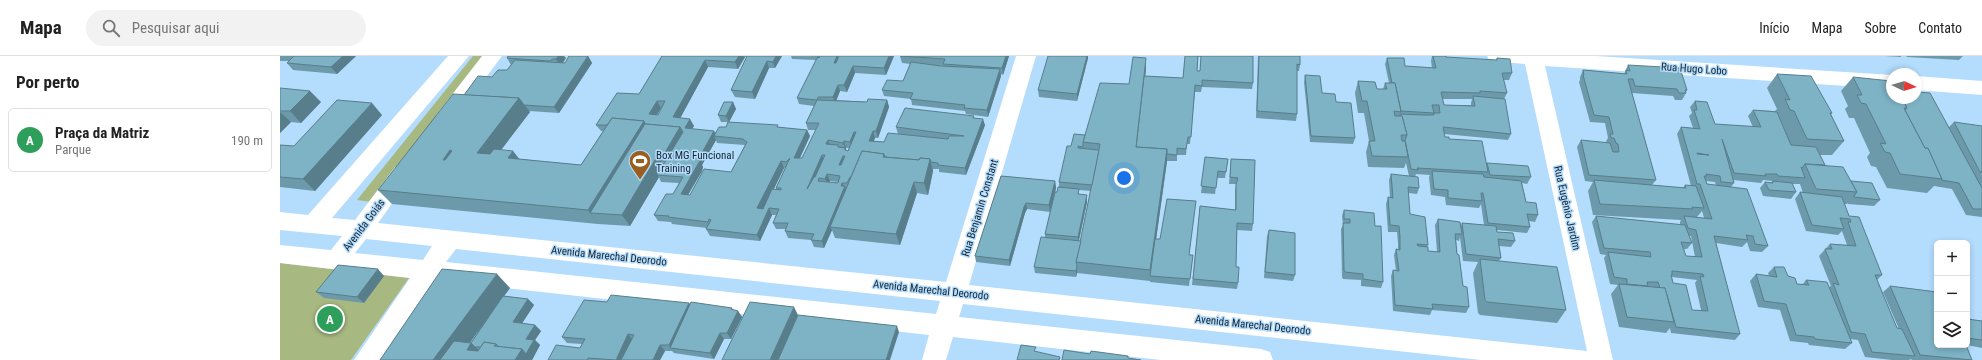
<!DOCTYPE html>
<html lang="pt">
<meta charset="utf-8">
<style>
body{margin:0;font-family:"Roboto Condensed",sans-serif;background:#f2f2f2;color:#222}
.controls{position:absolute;right:12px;bottom:12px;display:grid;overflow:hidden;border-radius:6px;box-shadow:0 2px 6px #0003}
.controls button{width:36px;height:36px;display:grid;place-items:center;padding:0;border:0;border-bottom:1px solid #e0e0e0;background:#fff;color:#222;font:20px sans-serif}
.compass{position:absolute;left:1606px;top:12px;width:36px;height:36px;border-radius:50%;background:#fff;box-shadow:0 2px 6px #0003;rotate:94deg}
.you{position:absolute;left:844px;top:122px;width:14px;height:14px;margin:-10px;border:3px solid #fff;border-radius:50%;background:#1a73e8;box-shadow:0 0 0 6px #1a73e833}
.badge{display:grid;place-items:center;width:26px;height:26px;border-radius:50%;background:#9a5e1f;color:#fff;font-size:13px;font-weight:700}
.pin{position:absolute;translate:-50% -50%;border:2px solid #fff;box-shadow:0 1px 4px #0006}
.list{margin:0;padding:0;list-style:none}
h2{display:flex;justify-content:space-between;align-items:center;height:52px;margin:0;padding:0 16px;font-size:17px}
h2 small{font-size:13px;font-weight:400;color:#767676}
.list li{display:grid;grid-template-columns:26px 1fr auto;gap:12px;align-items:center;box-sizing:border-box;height:64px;margin:0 8px 8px;padding:0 8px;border:1px solid #e0e0e0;border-radius:6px}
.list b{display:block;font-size:15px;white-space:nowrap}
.list p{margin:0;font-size:13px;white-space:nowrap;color:#767676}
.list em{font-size:13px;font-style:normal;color:#767676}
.icon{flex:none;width:22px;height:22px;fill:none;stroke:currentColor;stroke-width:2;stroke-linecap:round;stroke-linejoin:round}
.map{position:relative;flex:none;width:1702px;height:304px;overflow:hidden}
header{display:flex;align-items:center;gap:24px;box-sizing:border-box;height:56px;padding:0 20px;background:#fff;border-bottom:1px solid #e0e0e0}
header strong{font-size:19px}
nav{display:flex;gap:22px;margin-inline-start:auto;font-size:14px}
.search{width:280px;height:36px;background:#f2f2f2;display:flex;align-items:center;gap:10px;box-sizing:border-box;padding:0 14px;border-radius:22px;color:#767676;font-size:15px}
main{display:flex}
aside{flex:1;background:#fff}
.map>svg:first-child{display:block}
</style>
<header>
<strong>Mapa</strong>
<div class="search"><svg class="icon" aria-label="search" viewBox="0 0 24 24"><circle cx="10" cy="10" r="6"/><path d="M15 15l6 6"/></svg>Pesquisar aqui</div>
<nav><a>Início</a><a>Mapa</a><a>Sobre</a><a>Contato</a></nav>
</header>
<main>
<aside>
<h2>Por perto<small></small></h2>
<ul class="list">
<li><span class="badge" style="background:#2e9e5b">A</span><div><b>Praça da Matriz</b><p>Parque</p></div><em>190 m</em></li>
</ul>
</aside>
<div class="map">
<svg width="1702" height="304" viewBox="0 0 1702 304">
<rect width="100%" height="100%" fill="#b4dcfd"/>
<g fill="#a7b981">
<path d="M193,0h12l-114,146 -14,-2z"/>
<path d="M0,207l129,15 -58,82h-71z"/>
</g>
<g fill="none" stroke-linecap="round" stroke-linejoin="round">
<g fill="#fff" fill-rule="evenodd">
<path d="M168,0h21l-137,162 23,2 40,-53 8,-2 8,2 3,6 -36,50 568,59 70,-226h20l-67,229 618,66 -62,-287 -35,-3 -3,-5h109l296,19v14l-347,-23 68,294h-132l-518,-56 -4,13 302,32 9,3 3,8h-112l-208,-23 -7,23h-24l7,-25 -495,-55 -54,80h-26l56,-82 -130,-15v-18l51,5 11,-14 -62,-6v-18l28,3zM86,183l66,7 -9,14 -68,-7zM176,193l484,52 -4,13 -490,-52z"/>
<path d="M202,0h20l-51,68 -7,2 -7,-2 -3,-5 3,-5z"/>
<path d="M1636,20l66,5v14l-66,-5z"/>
</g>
</g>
<g fill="#6c9aaa" fill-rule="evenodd">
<path d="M0,0h76l-19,18 -44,-4 -6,-7 2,-2h-9z"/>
<path d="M308,0l4,7 -33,50 -30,-2 1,1 -29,38 19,9 61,6 22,-34h-2l-5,-6 43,-31 23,-38h120l-7,12h-6l-14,31 -20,-2 -4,-7 16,-33h-2l-7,12 -30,-2 -28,51 14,8 -2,3 22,2 2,2 10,-6 2,-5h-7l-3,-7 15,-13 3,7 -7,13 78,8 3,6 -10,22h2l14,-28h-8l-2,-7 8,-17 -15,-2 -2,-6 19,-38 -24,-1 -1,-3h47v2l1,-2h55l-8,19 -31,-2 -8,19 -7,-1 -4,9 31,2 20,-2 2,7 -11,31h-3l-1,3 10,1 29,-6 -15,-2 -2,-7 79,-9 10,7 -19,50 -27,-3v-3h-6v2l-5,24 -11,-2 -17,52 -65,-7 -3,-8 -8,18 -10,-1 -3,-7 -23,-2 -3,-7 1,-2h-10l-3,-6 3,-8h-4l-12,26 -50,-5 -4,-7 1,-1 -35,-4 -1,-2 -13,-1 -4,-6 19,-21 6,-11 -18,-1 -2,-5 -29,49 -32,-2 -206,-20 -14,-14 86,-95 28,-18 15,-7 4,-5 -4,-7h59l-3,5h2zM381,52h1l-4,7h-1zM436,84l1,3 28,2 -14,27 -41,23h-2l14,-24 1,-4 -1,-2zM566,92h3l-1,3 -2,-1zM504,112h1l-9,20v1h-2zM550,125l8,1v1l-9,-1z"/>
<path d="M620,0h109l-6,19 -2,-1v2l-13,41 -22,-3 -1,-3 -53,-6 -1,-6 -27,-3 -2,-6 21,-9 8,-17 -9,-1zM649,9l15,1v1z"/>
<path d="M905,0h68v27l-1,6 -50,-2 -1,5h-6l-5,52h-3l-1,11h-9v6h-10l-11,78 33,16 3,7 -3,24 -39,-4v-1l-73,-8 -1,4 -41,-4 -1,-6 11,-29v-4l5,-22 -23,-3 -2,4 -15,53 -34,-4 -1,-6 26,-80 54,5 1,7 -1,4h2l2,-5v-5l12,-36 14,-11 44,-51 17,-15 -1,7 38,2zM918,1h3l-1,14h-3zM799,134l12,1 -10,50h-2l8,-39 -8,-7z"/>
<path d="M978,0h42v9l-1,6h-2v43l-1,7 -40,-3z"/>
<path d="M1152,0h14v1l50,3 1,-2 15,15 -3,7h-6l4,13 -3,6 7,35 -3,6 -64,-6 1,3 42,27v-1l44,14 -4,7 -5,-1 4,19 12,13 -3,7 -6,-1 1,6 -3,6 -30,-3v2l18,9 -4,6 -12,-1 2,12 -2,3 67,49 -9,13 -77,-8 -2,-2 -5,-40 5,-11 -15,-1 -3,-24 -1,4 -3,-1 1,14 6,32 6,21 -3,6 -34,-3 -2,5 -37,-4 -2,-35 2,-6 3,1 -2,-16 2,-6h2v-6l-1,-11h-9l-2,-28 2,-7 2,1 -1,-18 2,-6 28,14 -2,6 -9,-1 2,21 18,31 -1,2 1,4 9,1 -2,-27 3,-6 23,7 1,-3 22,2 -3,-21 -2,4 -33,-3 -1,-8 -14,-2 -2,-18 1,-2 -14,-1 -1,3 -6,-1 -3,-13 -2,5 -36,-1 -2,-15 3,-11 -5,-28h-6l-3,-20 3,-12 19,8h6l2,-6h4l-4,-19 2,-6 18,8 27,2 -1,-7zM1162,43h30l-1,4v2h-27z"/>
<path d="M1605,0h16v1z"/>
<path d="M1626,0h57l-4,4 -52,-3z"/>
<path d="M808,2l-11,43 -38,-4 -1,-7z"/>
<path d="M1348,9l59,25 -1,2v1l-4,7h-7l-2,-4 -41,-3 24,87 -4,5 31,3 2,-3 6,1 -14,-52 4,-7 12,1 -4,-12 3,-3 -2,-6 5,-6 20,23 38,3 -5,-11 5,-6 22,1 2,-2 -10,-21 10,-14 55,39 -1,2 13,26 -12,14h-13l6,10 26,16 29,19 -6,6 -26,-2 -1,-1v1h-3l5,12 33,59 -5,5 20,48 2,1 -16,-37 7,-6 82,74h-60l-1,-1 -2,1h-17l-27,-3 -7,-17 -8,-1 2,4 -7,6 -36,-4 -1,-2 -18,-2 -10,-31 -22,-3 -8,-26 6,-7 13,2 -1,-3 6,-6 14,9 9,8 5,1 4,-5 23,7 2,-1 -12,-30 11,-12 17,1 -5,-14 -4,4 -32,-4 -11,-32 5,-7 3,1 -3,-9h-8l4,8 -5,7 -28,-3 -3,-8 5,-6h7v-1l-9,-1 -2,3 -28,-3 1,3 -3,4 37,59 -6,6 -12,-1 -3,-9 -5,5 -26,-4 24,91 -5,6 -64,-7 -1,-5 -4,5 -47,-6 -8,-33 7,-9 -8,-1 -6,-26 2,-3 -6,-1 -8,-32 4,-6 84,9v-3l1,-2 -88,-5 -5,-24 5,-9 -8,-1 -8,-34 4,-7 26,3 -1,-2 2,-3 -3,-15 -15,-1 -11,-40 1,-2v-3l3,-7 41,4 1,-2v-1zM1426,125l9,1 1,4 -9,-2zM1422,155l2,7 -7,-1zM1409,180h2l4,21 -9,-1 -2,-7h3l5,-6zM1392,221l25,3 -2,3 6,27h-9l-19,-27z"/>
<path d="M1025,19l17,18 14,9 19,36 -2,6 -43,-2 -6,-60z"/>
<path d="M1573,21l39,21 57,29 5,-5 28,10v85l-16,-2 -14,-26 -18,-3 -7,7 -40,-5 -11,-21 -5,-1 -4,-9 3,-4 -16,-35h-5l-4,-9 3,-3 -7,-15z"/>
<path d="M0,32l41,14 -20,21 -10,-1 -11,11z"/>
<path d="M102,59l-67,76 -35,-4v-42l14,1z"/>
<path d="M925,101l23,2 -3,19h-8l-2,16 -14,-1z"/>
<path d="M951,103l24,1 -2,64 -1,7 -15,-1 -1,37 2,16 -1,6 -45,-4 8,-79 35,4v-19l1,-7h-7z"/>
<path d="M1064,154l31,16 8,56 -2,6 -20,-2v-6l-18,-1 -1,-2 -1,-48 2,-4 -1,-9z"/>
<path d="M989,174l26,45 -2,6 -29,-3 3,-42z"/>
<path d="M104,220l-20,27 -40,-5 -8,-6z"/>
<path d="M230,232l-6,8 24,3 6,6 -12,18 13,2 6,6 -6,9 5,5 -8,15h-152zM202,269l-11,18h-1z"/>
<path d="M327,246l82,1 1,1 42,4 1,2 5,1 4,6 -11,22h-7l-10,20 -40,-6 -2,-2h-7l-5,9h-112l32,-12 2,-4 -15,-1 -5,-6z"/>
<path d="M1687,263l15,2v27l-15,-3z"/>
</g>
<g fill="#587d8b">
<path d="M63,0h13l-19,18 -6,-7z"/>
<path d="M278,0h6l2,2 -6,8 -4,-7z"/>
<path d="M308,0l4,7 -33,50 -5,-6z"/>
<path d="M459,0h5l1,1 -7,12 -3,-7z"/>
<path d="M496,0h6l-7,12 -2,-6z"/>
<path d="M557,0h1l1,6 -3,8 -2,-7z"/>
<path d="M609,0h5l-8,19 -2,-7z"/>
<path d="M726,0h3l-6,19 -1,-7z"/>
<path d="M807,0h1v2l-11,43v-7z"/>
<path d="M866,2v11l-9,83z"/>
<path d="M425,4l3,7 -31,57 -4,-7z"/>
<path d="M487,5l2,7 -14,31 -3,-7z"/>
<path d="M573,10l2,7 -8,19 -3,-7z"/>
<path d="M720,13l1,7 -13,41 -1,-7z"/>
<path d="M558,29l2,6 -5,13 -2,-7z"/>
<path d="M30,35l11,11 -20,21 -11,-12z"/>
<path d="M239,42l11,14 -42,55 -11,-14z"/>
<path d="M607,44l2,7 -11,31 -2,-7z"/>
<path d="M377,45l4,7 -8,13 -4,-7z"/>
<path d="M453,46l3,7 -7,13 -3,-6z"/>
<path d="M92,47l10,12 -67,76 -12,-12z"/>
<path d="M0,56l11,10 -11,11z"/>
<path d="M410,63l4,7 -6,9 -3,-7z"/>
<path d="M703,63l2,6 -19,50 -1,-7z"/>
<path d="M364,65l8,15 -62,77 8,11 -10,-14z"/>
<path d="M400,71l6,12 -16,28 -7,-11z"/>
<path d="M527,74l3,6 -13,28 -3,-6z"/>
<path d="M434,75l3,6 -3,-1 2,4 -14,25 1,2 -1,4 -17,29 -4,-6 17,-34z"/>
<path d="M593,75l2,7 -4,10 -2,-7z"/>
<path d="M574,76l2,7 -4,9 -2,-6z"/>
<path d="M548,84l2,6 -4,-2z"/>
<path d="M564,85l2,7v1l2,5 -3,-4v-2l-2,-5z"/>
<path d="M887,93v12l-16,115h-1v-6z"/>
<path d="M170,94l12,15 -19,-5z"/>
<path d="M233,95l11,14 -16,-7z"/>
<path d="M378,99l6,12 -7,8 2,2 -29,49 -8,-11z"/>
<path d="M542,99l2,6 -14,35 -3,-7z"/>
<path d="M563,100l2,7 -4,9 -2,-7z"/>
<path d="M650,103l3,12 -5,24 -4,-12z"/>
<path d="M501,105l3,7 -23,47 -4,-7z"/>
<path d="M547,118l3,7 -2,4 -3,-6z"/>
<path d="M775,125l1,7 -6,24 -1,-7z"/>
<path d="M634,126l3,11 -17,52 -4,-11z"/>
<path d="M562,127l2,4 1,-1 2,7 -17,34 2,3 -8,18 -2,-7z"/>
<path d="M807,139v7l-9,42v-7z"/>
<path d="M746,147l1,6 -2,4 -15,53 -1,-6 15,-53z"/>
<path d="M489,152l3,7 -12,26 -3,-6z"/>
<path d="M797,210v7l-1,4v-6z"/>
<path d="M98,213l6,7 -20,27 -7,-6z"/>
<path d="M217,218l13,14 -53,72h-24z"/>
<path d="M248,243l6,6 -15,23 -6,-6z"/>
<path d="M409,247l4,6 -22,39 -2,-3z"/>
<path d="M514,251l7,14 -17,39h-14z"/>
<path d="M458,255l4,6 -11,22 -4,-6z"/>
<path d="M255,269l6,6 -6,9 5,5 -8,15h-17l7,-11 4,-10z"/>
<path d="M617,270l2,6 -9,28h-4z"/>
<path d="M440,277l4,6 -10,20 -4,-6z"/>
<path d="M348,278l5,6 -10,20h-7z"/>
<path d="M191,287l11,10 -15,-3z"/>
<path d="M380,289l5,6 -5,9h-7z"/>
</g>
<g fill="#7eb3c6" stroke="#587d8b" fill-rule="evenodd">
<path d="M14,0h49l-12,11 -44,-4z"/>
<path d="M228,0h50l-2,3h-4l-2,2 -43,-3z"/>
<path d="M289,0h19l-34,51 -30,-2 -5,-7 -55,-3 14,-19 14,1 6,-7h9l8,-10 50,3z"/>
<path d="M382,0h77l-4,6 -30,-2 -32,57 17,2 -5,9 29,3 -16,29 2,1 -2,3 -17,30 9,1 14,-26 27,3 16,-30 -4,-3 -29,-3 5,-9h7l2,-5 50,3 -1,2 30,3 -13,28h8l17,-35h-13l11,-23 50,2 1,-3 19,1 -11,31h-3l-4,10 15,1 4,-9 60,6 1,-3h15l-68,-9 9,-19 69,8 -1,2 10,1 -18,49 -27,-3v-2l-7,-1 -1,-3 -10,-1 -1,2 -34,-3 -1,-3 -22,-3 -11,26h-1l-3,6h-5l-1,3h4l-23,55 -11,-1 3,-6 -29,-3 3,-8h-15l6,-14 -10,-1 -12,27 -51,-6 5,-9 -2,-1 -1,3 -40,-5 1,-1 -15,-1 12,-21h7l10,-17 -26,-2 26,-43 -3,-5 -35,-3 -1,-3 -32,-3 -5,7h-11l21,-32 22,1zM377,45h8l-7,14 -9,-1zM574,76h2l-8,19 -3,-1v-2l-7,-1v-2l-12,-1 2,-4 15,3 1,-2 6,1zM542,99h3l-10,22h-1l-7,12zM563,100h2l-4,9h-2zM510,102l-14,30h5v2l-9,-1 -9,20 -6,-1 24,-47 5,1zM547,118l13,2 -2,7 -20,-2 1,-3 6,1z"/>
<path d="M467,0h29l-3,6 -6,-1 -15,31 -21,-2z"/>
<path d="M538,0h19l-3,7h2l3,-7h50l-5,12 -31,-2 -9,19h-6l-5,12h-15l-1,3 -20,-2 20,-40 3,-1h-3z"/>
<path d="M620,0h106l-4,12 -59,-4 2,-5z"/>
<path d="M768,0h39l-10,38 -39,-4z"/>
<path d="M905,0h13l-1,15h3l1,-15h52v27l-51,-3v6l-7,-1 -4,52h-3l-2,12 -9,-1v7l-10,-1v-5l-31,-2 8,-71 39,2z"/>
<path d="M979,0h41v9l-3,-1v50l-40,-3z"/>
<path d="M1153,0h13v1l51,3v-2l13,1 2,14h-10l5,20 -27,-2v2l-39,-1 3,13 31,1 -2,-10 32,3 6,35 -68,-7 2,10h4v2l33,2 6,31 -71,-4 1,2 -7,-1 -6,-29 2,-5 -5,-19h-2v-2l24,1h10v-2l-33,-2 -6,-28h-3l-5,-25h17l1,8 31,2zM1152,49h7l1,8h-6z"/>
<path d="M853,1l13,1 -10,89 31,2 -17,121 -74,-8 24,-118 -17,-2 17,-59 29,1z"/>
<path d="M631,6l30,4 59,3 -13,41 -23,-2 1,-3 -55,-6 3,-6 -31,-3 5,-10 16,1z"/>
<path d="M1348,9l52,3 7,22h-2l1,3h-7l-2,-4 -42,-3 -2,-7h-5l28,101 -67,-5 -8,-35 29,3 3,9h6l-1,-8 -2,-1 -2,-5h-3l-1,-4h3l-4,-17 -15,-2 -11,-40h1l-1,-5 44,4 -1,-4 4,1z"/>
<path d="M1497,18l34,2 21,37h-2l14,28 -37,-2 -13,-28 -4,-1 -5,-11 5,1z"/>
<path d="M1025,19l15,1 2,17 13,1 1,8 15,1 4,35 -44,-2z"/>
<path d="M1573,21l38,4 1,2v15h8v1h3l4,9h-3l21,40h3l14,31 -42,-5 -10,-21 -5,-1 -5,-9 6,1 -20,-40 -5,-1 -4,-8h5z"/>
<path d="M1078,25l17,1 2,7h10l-2,-6h10l6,29 -7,-1 1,5h7l5,19h-6l1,6h3l3,16 -36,-1 -3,-15h6l-8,-40h-5z"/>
<path d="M0,32l30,3 -20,20h-10z"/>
<path d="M1636,36l14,1 52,95v21h-9l-14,-26 -18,-3 1,-1 -14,-31h-3l-20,-38 2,-2 -4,-9h-3v-1h16z"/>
<path d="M173,38l66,4 -42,55 13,1 4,-5 19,2 -5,7 73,7 31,-47 32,3 -56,89 -210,-20zM170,94l2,1 -7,9h-2z"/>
<path d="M57,44l35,3 -69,76 -23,-2v-32l14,1z"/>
<path d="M1415,45l12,1 8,22 46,3 -8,-17 24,2 14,33 25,2 9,18 -20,-1 -3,4 -1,-1 4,11 -27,-2 -1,-2h-12l1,2 -32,-3 -12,-34 12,44 -13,-1 -1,-6 -14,-2 1,2h-3l3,8 40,5 21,57 -13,-2 -2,-8 -7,-1 2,5 -34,-4 26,98 -64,-7 -11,-39h-5l-2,-6h-11l1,4 -21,-2v-5l-13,-2 -6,-25 43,5 -1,-5 -46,-4 -8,-32 89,9 7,18 -11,-1 5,14 16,1 -6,-27 -8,-2 -4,-12 28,3 -12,-35h-3l-16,-57 19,2 -6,-19h3zM1417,97l12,2 -12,-1zM1392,215l31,3 1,3 -4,-1 8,35 -16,-1 -6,-25 -13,-2 -2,-8h1z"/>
<path d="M444,46h9l-7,14 -8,-1z"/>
<path d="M1674,66l28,4v46h-2z"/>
<path d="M365,68l35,3 -17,29 -5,-1 -36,60 -32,-2z"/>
<path d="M794,78l11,1 -2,7v5l-5,-1v2l21,2 -7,35 -33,-3 8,-36h4z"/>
<path d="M582,95l22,3 -1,3 36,3 1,-2 10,1 -6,24 -10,-1 -18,52 -66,-7z"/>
<path d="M925,101l23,2 -2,13 -8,-1 -2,17 -15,-2z"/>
<path d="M951,103l24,1 -2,64 -16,-1 -1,44h3l-1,16 -45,-4 7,-73 36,4v-26l2,-6 -8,-1z"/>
<path d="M1207,107l41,3 3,11 -41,-2z"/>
<path d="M1525,108l38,3 14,25 -41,-3z"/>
<path d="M1152,115l51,3 1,3 37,4 5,21 10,1 2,12 -11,-1 3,13 -42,-4 -5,-30h-2l1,8 -34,-3v-8l-14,-1z"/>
<path d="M1111,118l27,3 1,11 -11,-1 2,27 15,3 3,28 -11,-1 1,2 10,1v4l12,1 -2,-33 22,3 2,12h-7l2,20 2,1 4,31 4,1 2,20 -37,-3 1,5 -38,-4 -2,-35 6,1 -3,-22 4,1v-13l-1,-11 -9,-1 -2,-28 5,1z"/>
<path d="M721,120l54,5 -6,24 -23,-2 -2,4 -15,53 -34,-4z"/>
<path d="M1314,124l92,8 -1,-3 11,1 8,22 -12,-1 1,2 -93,-5z"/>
<path d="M1493,125l19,2 4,9 -27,-2 -4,-8 8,1z"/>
<path d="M1571,125l21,2 8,17 -26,-3v-1l3,-4z"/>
<path d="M778,131l21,2 -1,5 9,1 -9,42 -33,-3 10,-42h2z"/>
<path d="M1520,136l42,5 7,19 10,1 23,58h-7l22,53 5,1 13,27 -43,-4 -7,-18 -14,-2 -18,-49 6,2 -14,-36h7l-2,-5 26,2 -8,-24h3l-1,-3 -10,-1 4,11 -32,-4z"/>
<path d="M887,143l29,2 -7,54h4l-3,24 -40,-3 5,-37h5z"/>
<path d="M1064,154l30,3 1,13h6l2,56 -20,-3v-5l-18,-2 -1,-2 -1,-47h7v-4h-6z"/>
<path d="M1182,167l34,3 1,6 16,1 2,8 -17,-2 3,19 -35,-4z"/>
<path d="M989,174l26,3v42l-30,-3z"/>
<path d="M761,181l40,4 -5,21 1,4 -1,5 -42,-4z"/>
<path d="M1200,203l77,8 9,43 -79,-8 -2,-2z"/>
<path d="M58,209l40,4 -21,28 -41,-5z"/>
<path d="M1494,211h10l4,9 7,2 2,6 12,1 -3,-5 21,2 25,61 -37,-4 -1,-2 -18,-2 -10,-31 -22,-3 -8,-27 21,3z"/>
<path d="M162,213l55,5 -64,86h-53z"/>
<path d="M1339,228l46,4 9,34 -47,-5z"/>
<path d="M1610,230l47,6v53h29l6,15 -52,-5z"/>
<path d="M331,239l78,8 -20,42h-9l-7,15h-32l13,-25 -6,-1 -12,26 -28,-2 -1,2h-39l8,-15 24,3 5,-9 -23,-2 22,-37 23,2z"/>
<path d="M223,240l25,3 -15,23 22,3 -9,14 8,1 -8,14 -4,-5 -23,-2 -3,-3 -12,-2 -3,5h-6l-4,-4z"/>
<path d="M411,246l41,6 -1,1 7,2 -11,22h-7l-10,20 -40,-5z"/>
<path d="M470,246l44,5 -24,53h-48z"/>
<path d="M518,259l99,11 -11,34h-108z"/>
<path d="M1687,263l15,2v19l-15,-2z"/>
<path d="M174,285l17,2 -4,7 11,1 6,-9 12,2 -2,2 28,3 -7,11h-75z"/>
<path d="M741,289l15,2 -2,4 26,6 -1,3h-42z"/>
<path d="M784,294l26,4 1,-3 37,5v2l13,2h-79z"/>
</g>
<defs>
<g id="stadium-pin" transform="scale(1.15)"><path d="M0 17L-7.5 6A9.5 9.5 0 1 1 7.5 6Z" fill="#9a5e1f" stroke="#b4dcfd"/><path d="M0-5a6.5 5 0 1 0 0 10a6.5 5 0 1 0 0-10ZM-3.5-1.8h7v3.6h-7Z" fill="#fff"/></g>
</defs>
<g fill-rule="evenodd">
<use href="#stadium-pin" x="360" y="105"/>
</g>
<g text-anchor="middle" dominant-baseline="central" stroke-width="3" stroke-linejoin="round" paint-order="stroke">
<g font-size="11" fill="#152531" stroke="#b4dcfd">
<text transform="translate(1414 13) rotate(4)">Rua Hugo Lobo</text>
<text transform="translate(700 152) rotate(-73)">Rua Benjamin Constant</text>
<text transform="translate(1287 152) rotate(77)">Rua Eugênio Jardim</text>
<text transform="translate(84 169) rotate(-53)">Avenida Goiás</text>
<text transform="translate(329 200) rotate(6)">Avenida Marechal Deorodo</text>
<text transform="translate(651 234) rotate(6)">Avenida Marechal Deorodo</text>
<text transform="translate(973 269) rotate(6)">Avenida Marechal Deorodo</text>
</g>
<g font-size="11" fill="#152531" stroke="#b4dcfd" text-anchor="start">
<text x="376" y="99">Box MG Funcional<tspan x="376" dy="13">Training</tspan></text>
</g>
</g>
</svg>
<div class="controls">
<button>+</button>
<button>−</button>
<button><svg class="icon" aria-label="layers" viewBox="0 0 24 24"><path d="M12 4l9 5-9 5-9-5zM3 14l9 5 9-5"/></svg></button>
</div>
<svg class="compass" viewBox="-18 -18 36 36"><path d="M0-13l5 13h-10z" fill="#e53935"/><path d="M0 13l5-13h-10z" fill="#767676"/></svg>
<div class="you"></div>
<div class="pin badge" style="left:50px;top:263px;background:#2e9e5b">A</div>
</div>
</main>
